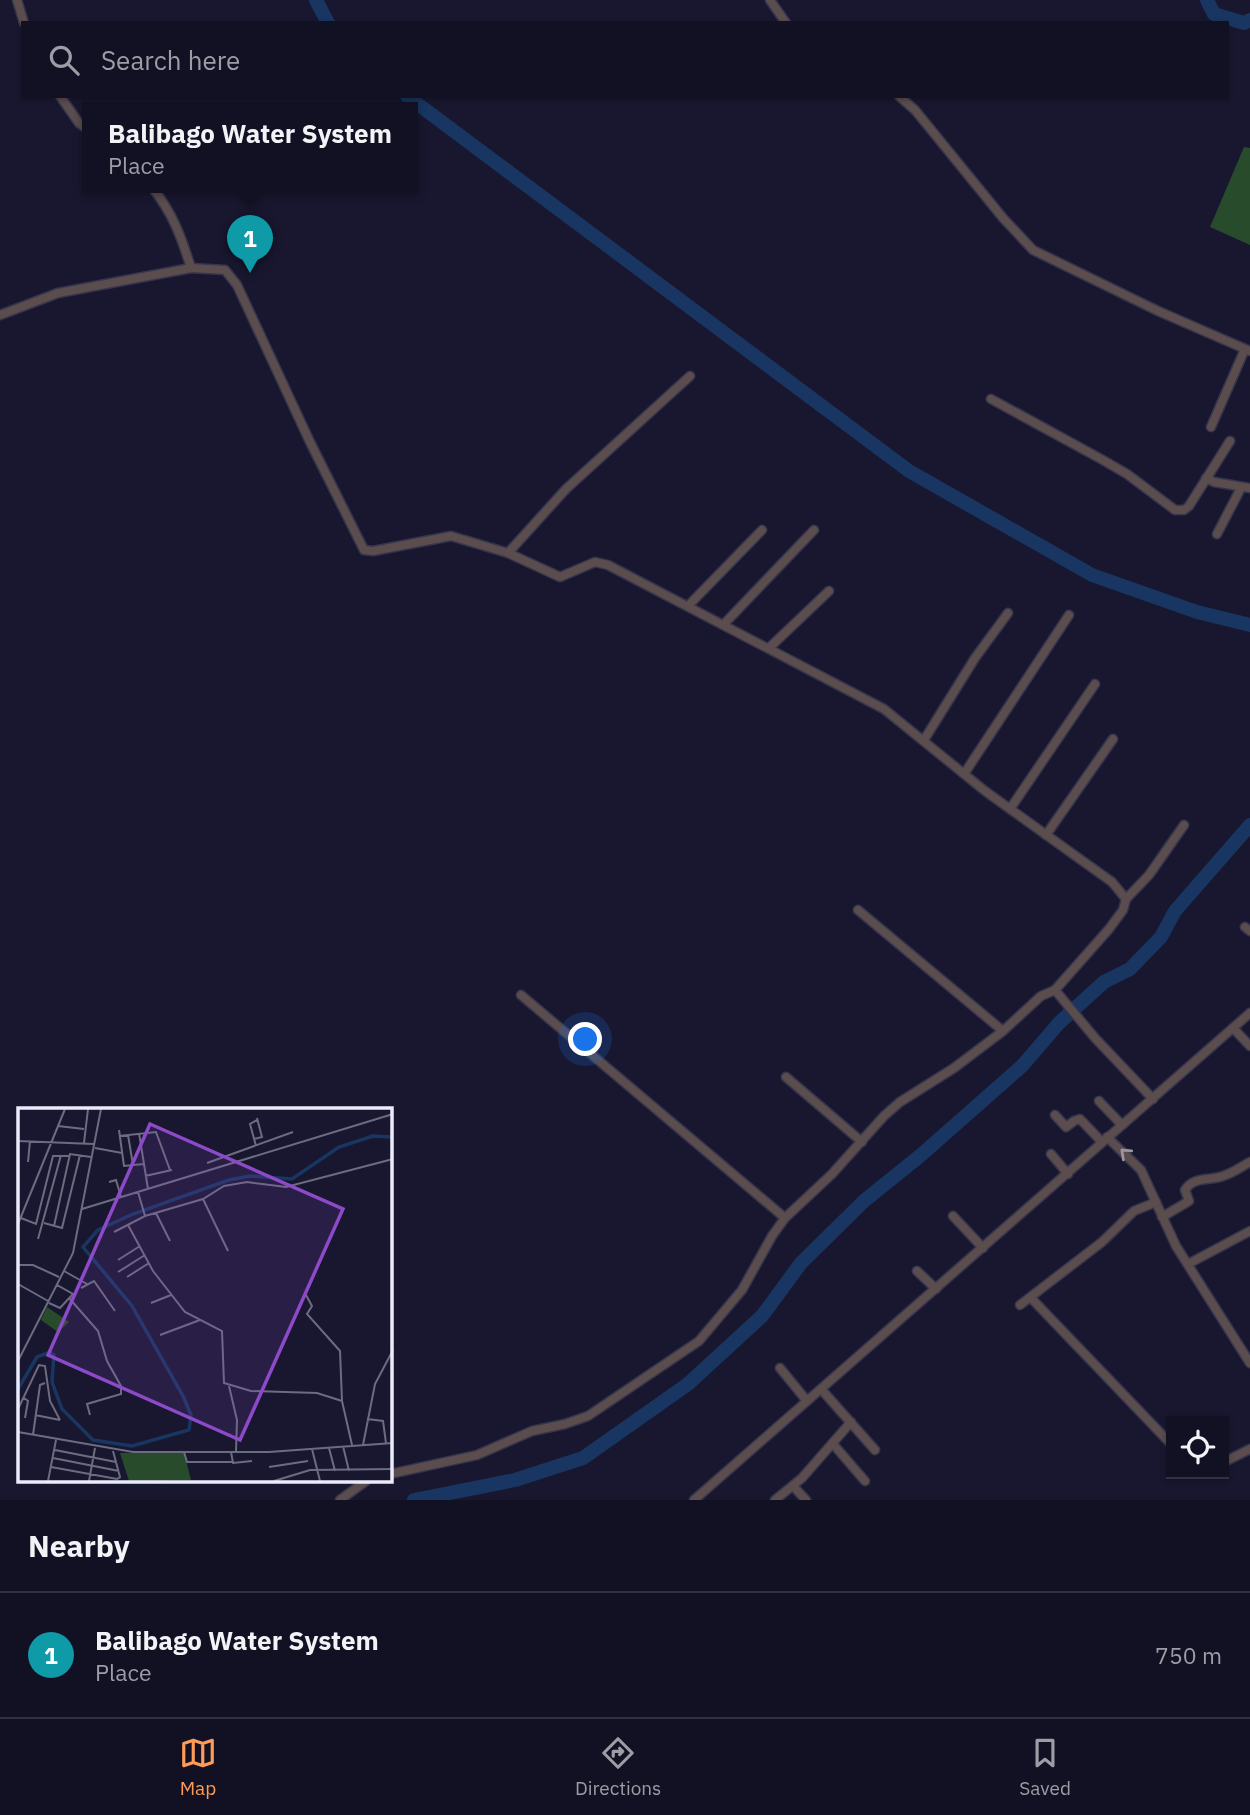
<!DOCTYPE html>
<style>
body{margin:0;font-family:"IBM Plex Sans",sans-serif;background:#1f1f30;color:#f1f3f6}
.controls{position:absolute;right:21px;bottom:21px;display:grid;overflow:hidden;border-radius:0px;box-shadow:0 2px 5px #0004}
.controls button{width:63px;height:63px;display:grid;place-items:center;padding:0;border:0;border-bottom:2px solid #313141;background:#121123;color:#f1f3f6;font:35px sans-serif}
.you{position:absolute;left:586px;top:1040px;width:24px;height:24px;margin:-18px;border:5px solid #fff;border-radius:50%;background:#1a73e8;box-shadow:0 0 0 10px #1a73e833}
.badge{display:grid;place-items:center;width:46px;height:46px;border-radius:50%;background:#fe9b58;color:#fff;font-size:23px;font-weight:700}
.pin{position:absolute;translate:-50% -58px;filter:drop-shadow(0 2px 4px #0008)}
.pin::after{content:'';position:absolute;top:37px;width:24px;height:21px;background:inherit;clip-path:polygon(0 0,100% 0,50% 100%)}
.popup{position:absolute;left:82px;top:102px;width:336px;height:91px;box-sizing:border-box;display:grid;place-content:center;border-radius:0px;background:#121123;filter:drop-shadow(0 2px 5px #0005);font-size:23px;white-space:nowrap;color:#9c9da6}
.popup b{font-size:26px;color:#f1f3f6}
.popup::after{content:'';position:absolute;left:50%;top:100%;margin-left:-14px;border:14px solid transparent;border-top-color:#121123}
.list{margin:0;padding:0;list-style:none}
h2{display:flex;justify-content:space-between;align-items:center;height:91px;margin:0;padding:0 28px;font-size:30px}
h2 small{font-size:23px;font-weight:400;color:#9c9da6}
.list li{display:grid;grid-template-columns:46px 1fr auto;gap:21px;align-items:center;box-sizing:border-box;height:126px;padding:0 28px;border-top:2px solid #313141}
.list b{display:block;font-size:26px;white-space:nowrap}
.list p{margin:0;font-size:23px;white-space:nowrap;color:#9c9da6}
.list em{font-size:23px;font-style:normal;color:#9c9da6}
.icon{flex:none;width:38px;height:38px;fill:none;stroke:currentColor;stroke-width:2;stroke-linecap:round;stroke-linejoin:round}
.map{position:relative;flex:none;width:1250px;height:1500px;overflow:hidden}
.search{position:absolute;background:#121123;box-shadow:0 2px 5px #0004;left:21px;right:21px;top:21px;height:77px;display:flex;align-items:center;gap:18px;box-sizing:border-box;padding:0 24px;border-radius:0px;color:#9c9da6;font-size:26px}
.sheet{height:217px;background:#121123}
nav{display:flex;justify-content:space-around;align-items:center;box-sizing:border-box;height:98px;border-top:2px solid #313141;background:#121123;font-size:19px;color:#9c9da6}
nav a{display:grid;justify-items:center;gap:4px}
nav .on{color:#fe9b58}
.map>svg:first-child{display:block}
</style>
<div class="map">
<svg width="1250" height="1500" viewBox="0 0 1250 1500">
<rect width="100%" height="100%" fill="#18172f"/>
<path fill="#284b2c" d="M1244,147l6,1v97l-40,-18z"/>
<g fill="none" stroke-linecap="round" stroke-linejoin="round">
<g stroke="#183661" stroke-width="14">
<path d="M316,0l12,23"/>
<path d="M1207,0l7,14 30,9 6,-3"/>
<path d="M407,96l502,375 183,104 105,37 53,13"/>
<path d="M414,1500l101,-20 68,-22 105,-74 74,-68 39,-53 63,-62 57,-46 101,-89 37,-43 45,-41 26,-13 31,-32 14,-26 75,-86"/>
</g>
<g stroke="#35354c" stroke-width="11">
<g id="minor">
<path d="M17,0l7,23"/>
<path d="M770,0l16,23"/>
<path d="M60,96l19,27 8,6"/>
<path d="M899,96l16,14 88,108 30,32 125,61 92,40"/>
<path d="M152,187c21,27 29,49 39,81"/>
<path d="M0,315l58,-22 133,-25 34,2 12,15 73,157 54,108 9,1 78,-15 57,17 52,24 35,-15 13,3 276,144 101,82 127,91 14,17"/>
<path d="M991,399l110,60 26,15 48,36h9l5,-4 41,-65"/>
<path d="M1211,427l34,-78"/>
<path d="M1206,478l8,4 36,6"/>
<path d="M1217,534l24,-46"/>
<path d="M508,553l58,-64 124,-113"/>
<path d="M688,606l74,-76"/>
<path d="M724,624l90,-94"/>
<path d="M769,648l60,-57"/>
<path d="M924,740l51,-82 33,-45"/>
<path d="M964,774l105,-159"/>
<path d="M1010,809l85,-125"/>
<path d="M1046,835l67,-96"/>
<path d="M858,910l145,121"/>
<path d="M1245,927l5,4"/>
<path d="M1055,990l40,48 58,61"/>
<path d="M521,995l264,223"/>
<path d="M1233,1028l17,18"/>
<path d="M786,1077l76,65"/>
<path d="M1099,1101l23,24"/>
<path d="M1055,1115l11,12 8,-6 6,-2 22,23"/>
<path d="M1107,1137l34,33 35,76 74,117"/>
<path d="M1051,1154l17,20"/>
<path d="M953,1216l30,32"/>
<path d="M1162,1217l27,-16 -4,-11c9,-14 24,-9 38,-14 10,-3 18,-9 27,-14"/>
<path d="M1188,1264l62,-33"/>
<path d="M917,1271l19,18"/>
<path d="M1031,1298l140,146"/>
<path d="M1020,1305l82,-63 32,-31 22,-9"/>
<path d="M780,1368l27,33"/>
<path d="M821,1389l54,61"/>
<path d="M833,1444l32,37"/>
<path d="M1224,1462l26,-13"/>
<path d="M390,1474l87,-19 55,-24 33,-7 23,-8 111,-75 43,-51 30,-54 13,-18 47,-44 52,-58 16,-14 54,-34 49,-37 38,-35 14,-6 54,-61 14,-19 3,-11 23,-24 35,-50"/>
<path d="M793,1486l13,14"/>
<path d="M340,1500l26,-19"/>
<path d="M694,1500l556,-487"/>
<path d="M775,1500l27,-22 49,-56"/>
</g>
</g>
<use href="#minor" stroke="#5b4c4e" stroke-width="8"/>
</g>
<defs><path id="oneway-chevron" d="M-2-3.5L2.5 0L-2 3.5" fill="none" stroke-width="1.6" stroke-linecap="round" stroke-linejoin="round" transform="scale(1.75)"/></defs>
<use stroke="#9b949c" href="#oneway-chevron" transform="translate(1125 1153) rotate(-137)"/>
<g transform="translate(18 1108)">
<rect width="374" height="374" fill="#18172f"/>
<path d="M29,199l22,15 -11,10 -17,-12zM102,345h64l7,27 -62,1z" fill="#284b2c"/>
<path fill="none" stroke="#183661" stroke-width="3.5" d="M0,281l19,-32 13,-5 4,3 -2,27 10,27 31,31 39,6 57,-16 2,-15 -8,-19 -51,-90 -49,-59 15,-17 35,-16 96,-34 21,-4 42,3 47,-32 34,-11 20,1"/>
<path fill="none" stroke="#6c6c81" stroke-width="2" d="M40,18l26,3M101,22l5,36 20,-2M121,25l9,56M110,27l5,30M101,28l37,-4 14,38M236,31l8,-2 -5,-19M0,33l76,3M66,35l4,-34M238,38l-6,-22 7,-4M77,40l27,5M10,54l2,-21M189,55l86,-31M127,68l27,-6M91,74l7,-2 5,17M120,84l7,24M185,91l25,52M64,101l311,-95M138,105l14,28M3,110l15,6 17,-68h17M26,115l18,5 18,-73M0,116l47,-115M110,117l25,46 32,41 37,19 2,52 27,8 66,2 25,8M36,118l16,-72 21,3M96,124l31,-16 58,-17 21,-13 23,-4 39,5 107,-28M20,131l23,-84M100,152l22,-14M0,157h15l26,12M46,163l23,13M100,164l27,-17M109,169l22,-14M0,176l30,17M63,180l13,-7 21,30M288,187l6,11 -5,8 33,37 2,50 10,44M51,190l29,33 9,30 14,25v8l-34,10 3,11M31,195l11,5 13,-14 -16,-9M133,195l20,-8M142,227l40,-15M0,253l55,-108 28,-144M211,278l8,34 -1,32M6,290l4,3 -3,17M0,301l21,-44 6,1 5,35 10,19M17,307l25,5M349,311l16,2 3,22M0,324l115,20h136l124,-9M15,327l7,-50 5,-2M345,337l12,-61 18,-34M325,338l6,25M311,340l6,23M294,341l8,32M37,342l61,12M166,344l3,10h45M213,344l2,11 19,-2M35,350l66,13M33,359l66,12 3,-2 -7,-26M251,359l39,-6M30,373l8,-41M71,373l6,-33M256,373l36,-11 83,-1"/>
<path fill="#8c49c8" fill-opacity="0.15" stroke="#8c49c8" stroke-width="3.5" d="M132,16l193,85 -103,231 -192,-85z"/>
<rect width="374" height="374" fill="none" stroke="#eaebfc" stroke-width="3.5"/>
</g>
</svg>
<div class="controls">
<button><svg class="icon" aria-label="locate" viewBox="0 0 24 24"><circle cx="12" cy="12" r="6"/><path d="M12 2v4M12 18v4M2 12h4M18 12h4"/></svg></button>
</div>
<div class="you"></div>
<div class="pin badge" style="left:250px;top:273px;background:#0f9aa8">1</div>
<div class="popup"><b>Balibago Water System</b>Place</div>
<div class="search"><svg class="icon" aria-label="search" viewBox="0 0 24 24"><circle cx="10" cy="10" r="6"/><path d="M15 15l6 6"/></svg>Search here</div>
</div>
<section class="sheet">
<h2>Nearby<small></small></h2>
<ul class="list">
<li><span class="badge" style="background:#0f9aa8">1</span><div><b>Balibago Water System</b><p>Place</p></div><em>750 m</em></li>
</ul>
</section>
<nav>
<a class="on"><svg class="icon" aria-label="map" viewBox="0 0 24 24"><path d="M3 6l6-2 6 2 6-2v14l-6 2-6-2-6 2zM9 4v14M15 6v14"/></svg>Map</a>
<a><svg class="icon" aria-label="directions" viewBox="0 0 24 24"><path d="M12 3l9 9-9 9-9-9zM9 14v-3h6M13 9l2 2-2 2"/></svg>Directions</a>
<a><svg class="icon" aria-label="saved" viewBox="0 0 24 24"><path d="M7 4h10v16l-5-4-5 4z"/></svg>Saved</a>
</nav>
